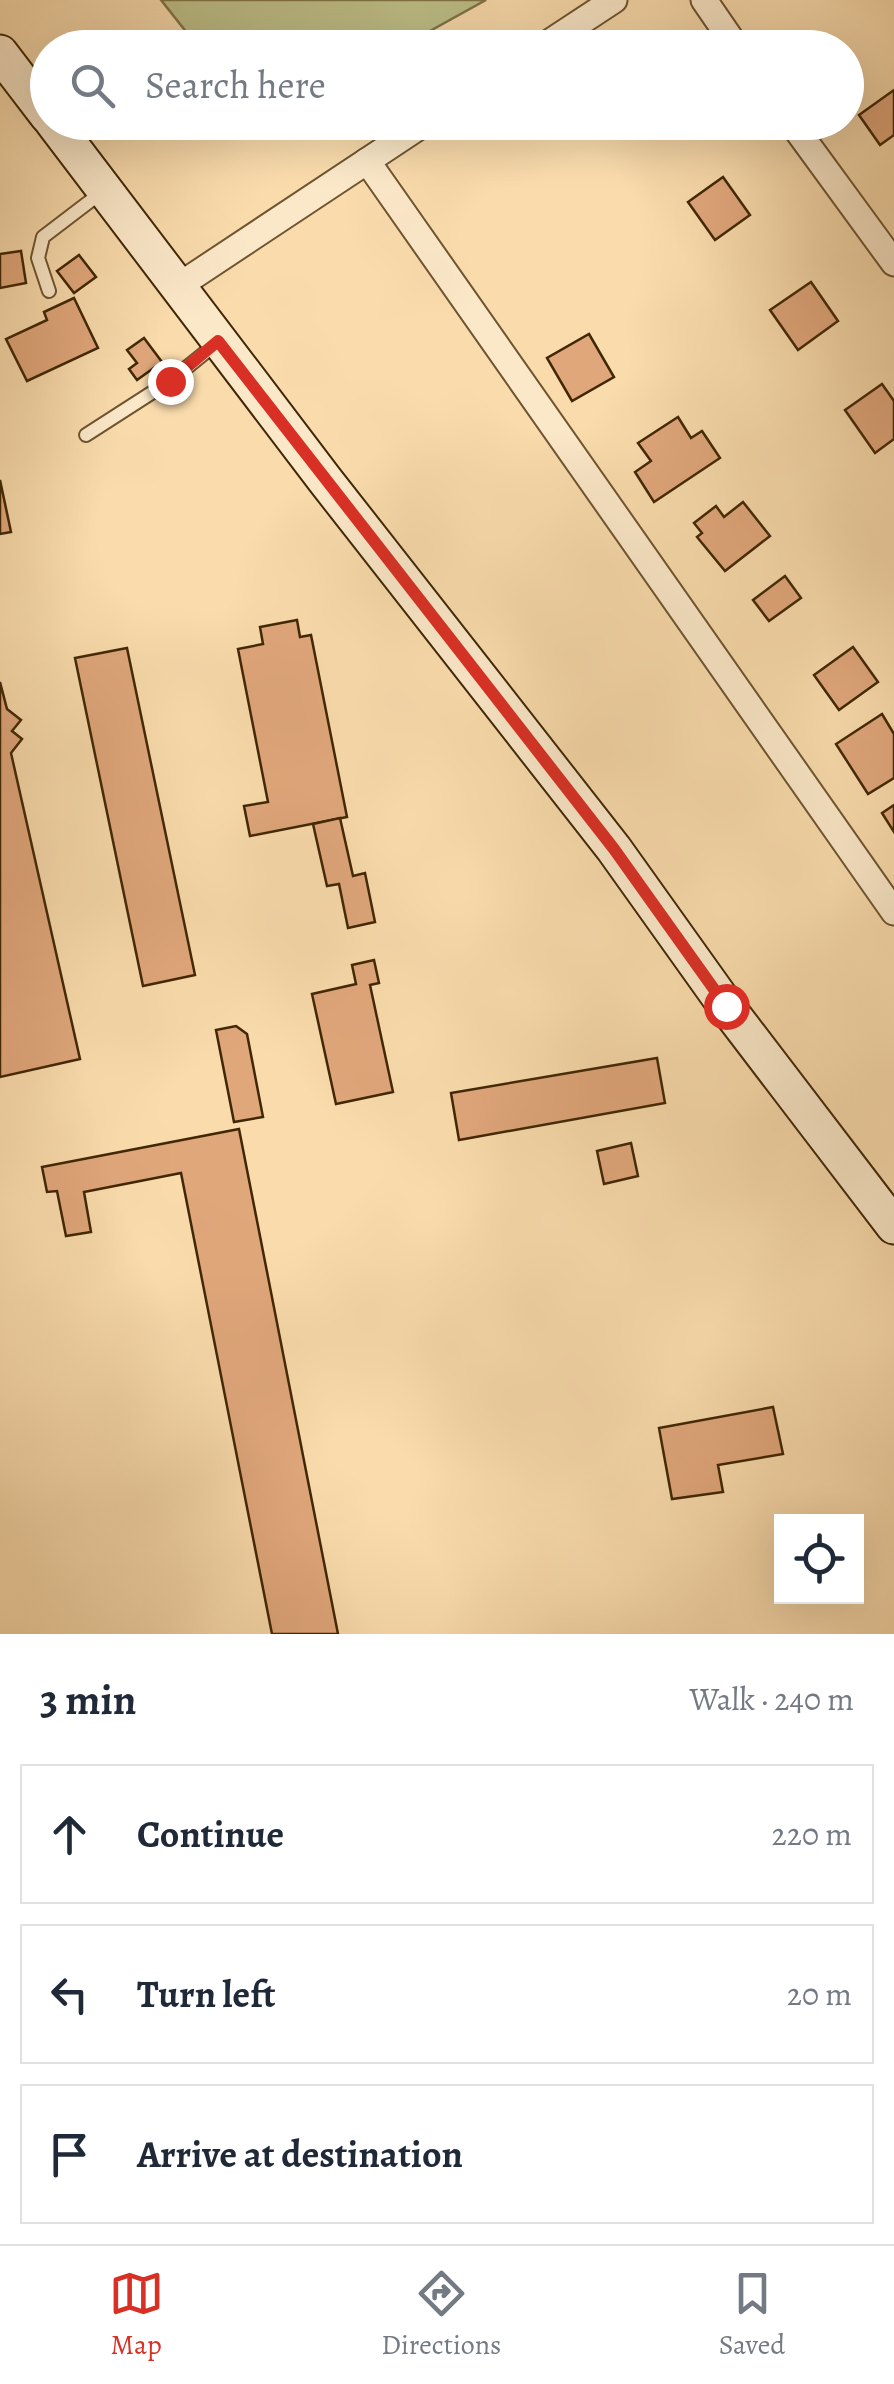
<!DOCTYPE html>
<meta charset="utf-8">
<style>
body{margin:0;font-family:Alegreya,serif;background:#f6f6f7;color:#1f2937}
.controls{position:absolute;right:30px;bottom:30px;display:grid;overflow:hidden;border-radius:0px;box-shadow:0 10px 40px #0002}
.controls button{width:90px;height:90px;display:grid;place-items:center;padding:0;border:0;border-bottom:2px solid #e0e1e3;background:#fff;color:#1f2937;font:50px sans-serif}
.stop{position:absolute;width:30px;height:30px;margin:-22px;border:8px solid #d93025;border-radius:50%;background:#fff}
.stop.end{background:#d93025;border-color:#fff;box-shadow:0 2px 10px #0008}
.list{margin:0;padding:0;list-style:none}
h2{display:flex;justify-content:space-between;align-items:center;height:130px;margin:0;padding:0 40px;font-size:42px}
h2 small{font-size:32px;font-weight:400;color:#747a83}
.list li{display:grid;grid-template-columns:65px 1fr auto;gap:30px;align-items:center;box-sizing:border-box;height:140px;margin:0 20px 20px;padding:0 20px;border:2px solid #e0e1e3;border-radius:0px}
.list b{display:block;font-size:38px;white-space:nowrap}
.list em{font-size:32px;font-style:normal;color:#747a83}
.icon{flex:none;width:55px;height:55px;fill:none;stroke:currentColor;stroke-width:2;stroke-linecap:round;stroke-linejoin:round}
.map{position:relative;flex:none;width:894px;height:1634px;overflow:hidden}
.search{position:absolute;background:#fff;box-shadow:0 10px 40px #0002;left:30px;right:30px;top:30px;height:110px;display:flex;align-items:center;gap:25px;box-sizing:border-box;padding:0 35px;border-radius:55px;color:#747a83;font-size:38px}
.sheet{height:610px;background:#fff}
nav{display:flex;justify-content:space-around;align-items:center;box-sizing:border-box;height:140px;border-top:2px solid #e0e1e3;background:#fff;font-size:28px;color:#747a83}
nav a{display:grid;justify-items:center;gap:5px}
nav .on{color:#d93025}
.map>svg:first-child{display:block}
</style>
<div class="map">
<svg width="894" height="1634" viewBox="0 0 894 1634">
<rect width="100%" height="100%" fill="#f9dbac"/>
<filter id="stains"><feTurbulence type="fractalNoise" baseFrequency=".002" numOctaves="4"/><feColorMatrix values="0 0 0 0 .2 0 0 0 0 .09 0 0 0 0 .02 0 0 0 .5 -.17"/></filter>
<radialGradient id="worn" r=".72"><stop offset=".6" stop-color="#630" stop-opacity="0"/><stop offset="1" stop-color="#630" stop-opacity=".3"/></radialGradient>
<path fill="#bec089" stroke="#7f7447" stroke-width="2.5" d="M161,0h325l-85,47 -202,1z"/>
<g fill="#e0a77b" stroke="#402705" stroke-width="2.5">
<path d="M894,90v45l-14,10 -21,-30z"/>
<path d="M723,177l27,38 -35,25 -27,-38z"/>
<path d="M21,251l5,32 -26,5v-34z"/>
<path d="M79,255l17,22 -22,16 -17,-22z"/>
<path d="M811,282l27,39 -40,29 -28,-40z"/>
<path d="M74,298l24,50 -71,33 -21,-42 41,-19 -3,-8z"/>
<path d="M589,334l25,43 -42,24 -25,-43z"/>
<path d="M144,338l18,24 -25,18 -8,-11 8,-6 -10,-13z"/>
<path d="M882,384l12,17v38l-19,14 -30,-43z"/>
<path d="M678,417l13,21 11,-7 18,27 -66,44 -19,-30 16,-11 -13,-18z"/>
<path d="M0,480l11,52 -11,2z"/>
<path d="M743,502l27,34 -45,35 -28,-34 5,-4 -8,-10 22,-17 8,11z"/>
<path d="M785,576l16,22 -32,23 -16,-21z"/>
<path d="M297,620l3,17 11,-2 36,182 -97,19 -6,-30 24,-4 -30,-153 25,-5 -3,-17z"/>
<path d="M853,647l25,35 -39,28 -25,-35z"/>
<path d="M127,648l68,327 -52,11 -68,-328z"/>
<path d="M0,682l7,27 14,11 -9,11 10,8 -11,14 69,306 -80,18z"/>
<path d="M882,714l12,20v44l-26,16 -32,-50z"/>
<path d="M894,805v27l-12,-19z"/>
<path d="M340,818l13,58 12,-3 10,49 -27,6 -9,-44 -12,2 -14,-62z"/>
<path d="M374,960l5,23 -9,2 23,107 -57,12 -24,-110 44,-10 -4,-19z"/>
<path d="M236,1026l11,8 16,83 -29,5 -18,-92z"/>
<path d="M657,1058l8,45 -206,37 -8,-47z"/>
<path d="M239,1129l99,505h-66l-91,-461 -97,19 7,40 -25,4 -9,-45 -10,1 -5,-25z"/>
<path d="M631,1143l7,33 -34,8 -7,-33z"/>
<path d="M773,1407l10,47 -65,11 5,27 -51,7 -13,-71z"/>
</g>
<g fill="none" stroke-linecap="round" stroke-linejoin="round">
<g stroke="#6e542f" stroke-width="16">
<g id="lane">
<path d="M49,291l-11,-33 5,-21 59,-45"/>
<path d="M86,435l84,-54 47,-38"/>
</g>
</g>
<g stroke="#6e542f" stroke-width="29">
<g id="street">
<path d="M704,0l33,48"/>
<path d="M541,48l73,-48"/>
<path d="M791,122l103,141"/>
<path d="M367,161l527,751"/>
<path d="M177,287l249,-165"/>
</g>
</g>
<g stroke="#402705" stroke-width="39">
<g id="secondary">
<path d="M0,53l48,63"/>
<path d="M53,122l272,358 289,369 112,157 168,220"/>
</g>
</g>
<use href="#lane" stroke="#fbe8c9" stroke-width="12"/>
<use href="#street" stroke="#fbe8c9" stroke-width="25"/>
<use href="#secondary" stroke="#fbe8c9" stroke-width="35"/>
</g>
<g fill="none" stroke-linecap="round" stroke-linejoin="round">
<path stroke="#d93025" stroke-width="12" d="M170,381l48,-40 396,508 112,157"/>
</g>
<rect width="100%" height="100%" filter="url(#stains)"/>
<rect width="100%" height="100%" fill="url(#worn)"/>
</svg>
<div class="controls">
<button><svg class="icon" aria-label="locate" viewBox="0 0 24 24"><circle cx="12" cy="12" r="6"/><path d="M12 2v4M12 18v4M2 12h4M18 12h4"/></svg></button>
</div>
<div class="stop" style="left:726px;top:1006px"></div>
<div class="stop end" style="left:170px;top:381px"></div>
<div class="search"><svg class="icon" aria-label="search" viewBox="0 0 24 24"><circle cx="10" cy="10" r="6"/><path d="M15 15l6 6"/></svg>Search here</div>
</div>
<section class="sheet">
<h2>3 min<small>Walk · 240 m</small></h2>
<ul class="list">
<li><svg class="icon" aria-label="ahead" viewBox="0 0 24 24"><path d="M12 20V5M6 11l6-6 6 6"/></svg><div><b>Continue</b></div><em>220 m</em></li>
<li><svg class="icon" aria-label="left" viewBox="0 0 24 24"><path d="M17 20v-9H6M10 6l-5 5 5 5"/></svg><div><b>Turn left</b></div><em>20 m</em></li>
<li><svg class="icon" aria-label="arrive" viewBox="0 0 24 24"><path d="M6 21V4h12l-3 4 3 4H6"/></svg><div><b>Arrive at destination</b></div></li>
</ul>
</section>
<nav>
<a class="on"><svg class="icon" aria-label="map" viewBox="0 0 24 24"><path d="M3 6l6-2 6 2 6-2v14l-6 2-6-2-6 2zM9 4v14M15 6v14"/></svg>Map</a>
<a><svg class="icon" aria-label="directions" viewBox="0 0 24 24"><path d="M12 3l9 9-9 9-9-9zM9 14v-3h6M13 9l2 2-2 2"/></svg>Directions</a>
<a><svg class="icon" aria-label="saved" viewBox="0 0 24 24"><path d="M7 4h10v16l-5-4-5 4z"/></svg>Saved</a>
</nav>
